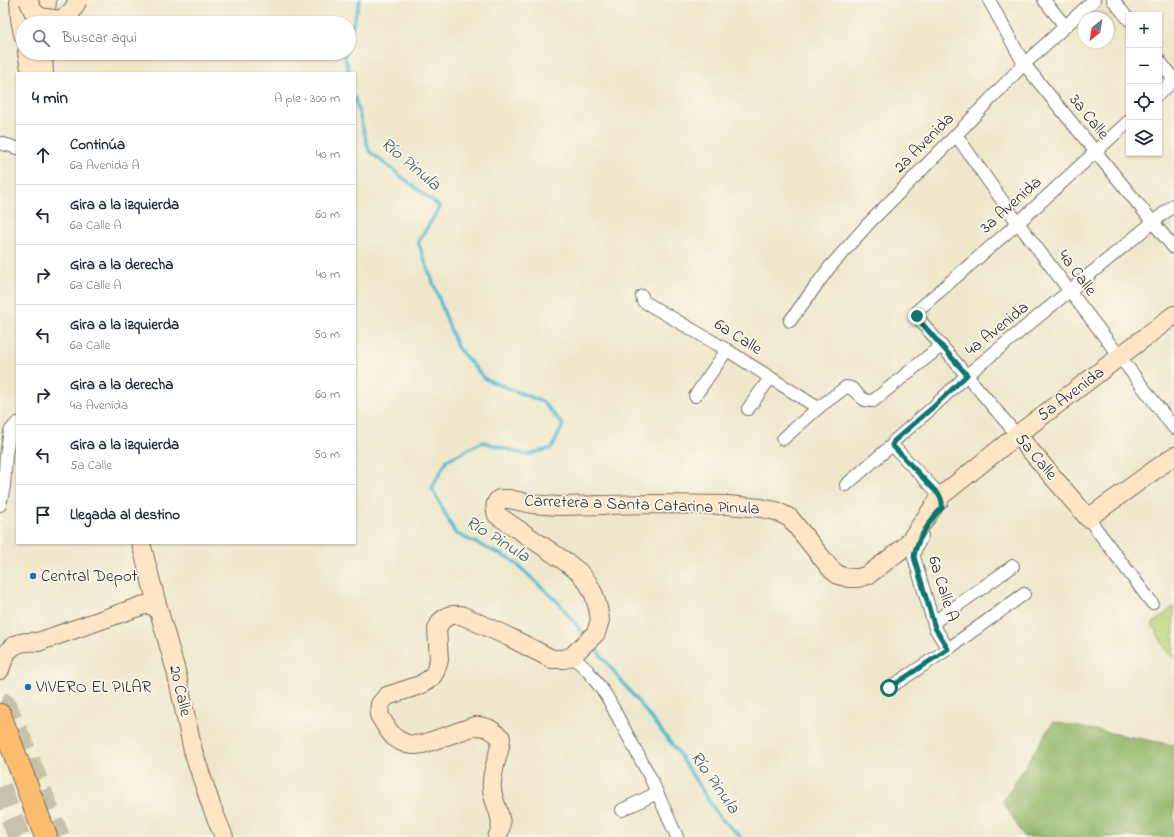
<!DOCTYPE html>
<html lang="es">
<meta charset="utf-8">
<style>
body{margin:0;font-family:"Indie Flower",sans-serif;background:#f6f6f7;color:#1f2937}
.controls{position:absolute;right:12px;top:12px;display:grid;overflow:hidden;border-radius:0px;box-shadow:0 1px 3px #0004}
.controls button{width:36px;height:36px;display:grid;place-items:center;padding:0;border:0;border-bottom:1px solid #e0e1e3;background:#fff;color:#1f2937;font:20px sans-serif}
.compass{position:absolute;left:1078px;top:12px;width:36px;height:36px;border-radius:50%;background:#fff;box-shadow:0 1px 3px #0004;rotate:210deg}
.stop{position:absolute;width:12px;height:12px;margin:-9px;border:3px solid #0f766e;border-radius:50%;background:#fff}
.stop.end{background:#0f766e;border-color:#fff;box-shadow:0 1px 4px #0008}
.list{margin:0;padding:0;list-style:none}
h2{display:flex;justify-content:space-between;align-items:center;height:52px;margin:0;padding:0 16px;font-size:17px}
h2 small{font-size:13px;font-weight:400;color:#747a83}
.list li{display:grid;grid-template-columns:26px 1fr auto;gap:12px;align-items:center;box-sizing:border-box;height:60px;padding:0 16px;border-top:1px solid #e0e1e3}
.list b{display:block;font-size:15px;white-space:nowrap}
.list p{margin:0;font-size:13px;white-space:nowrap;color:#747a83}
.list em{font-size:13px;font-style:normal;color:#747a83}
.icon{flex:none;width:22px;height:22px;fill:none;stroke:currentColor;stroke-width:2;stroke-linecap:round;stroke-linejoin:round}
.map{position:relative;flex:none;width:1174px;height:837px;overflow:hidden}
.search{position:absolute;background:#fff;box-shadow:0 1px 3px #0004;left:16px;top:16px;width:340px;height:44px;display:flex;align-items:center;gap:10px;box-sizing:border-box;padding:0 14px;border-radius:22px;color:#747a83;font-size:15px}
.panel{position:absolute;background:#fff;box-shadow:0 1px 3px #0004;left:16px;top:72px;width:340px;height:472px;border-radius:0px}
.map>svg:first-child{display:block}
</style>
<div class="map">
<svg width="1174" height="837" viewBox="0 0 1174 837">
<rect width="100%" height="100%" fill="#fbf7ec"/>
<filter id="ink" filterUnits="userSpaceOnUse"><feTurbulence type="fractalNoise" baseFrequency=".025" numOctaves="2"/><feDisplacementMap in="SourceGraphic" scale="8" xChannelSelector="R" yChannelSelector="G"/><feConvolveMatrix kernelMatrix="1 2 1 2 8 2 1 2 1" color-interpolation-filters="sRGB"/></filter>
<filter id="wash" filterUnits="userSpaceOnUse"><feTurbulence type="fractalNoise" baseFrequency=".012" numOctaves="4" result="noise"/><feDisplacementMap in="SourceGraphic" scale="16" xChannelSelector="R" yChannelSelector="G"/><feGaussianBlur stdDeviation="0.9" result="paint"/><feColorMatrix in="noise" values="0 0 0 0 0 0 0 0 0 0 0 0 0 0 0 0 0 1.4 0 .05"/><feComposite in="paint" operator="in"/></filter>
<g filter="url(#wash)">
<rect width="100%" height="100%" fill="#efe7cb"/>
<path fill="#b9d378" stroke="#727f52" d="M1173,607l1,1v51l-6,-6 -16,-29z"/>
<path fill="#92b568" stroke="#5e704a" d="M1053,722l121,23v92h-150l-21,-36z"/>
<g fill="none" stroke-linecap="round" stroke-linejoin="round">
<g stroke="#51b9cf" stroke-width="3.5">
<path d="M349,37l11,-37"/>
<path d="M344,53l5,20"/>
<path d="M355,98l14,53 71,56 -22,35 39,105 28,32 58,23 20,23 -11,23 -25,7 -44,-13 -36,18 -15,28 23,45 57,27 47,43 26,33"/>
<path d="M592,644l83,104 45,70 21,19"/>
</g>
</g>
</g>
<g filter="url(#ink)">
<g fill="none" stroke-linecap="round" stroke-linejoin="round">
<g stroke="#c8c1ab" stroke-width="22" stroke-dasharray="22 11" stroke-linecap="butt">
<path d="M0,702l5,3 3,5 13,30 38,97"/>
<path d="M0,787l19,50"/>
</g>
<g stroke="#706d63" stroke-width="14">
<g id="street">
<path d="M989,0l35,64 150,184"/>
<path d="M1044,0l21,26"/>
<path d="M1113,0l16,20"/>
<path d="M1159,60l15,20"/>
<path d="M1159,94l15,-14"/>
<path d="M956,135l62,88 156,205"/>
<path d="M0,143l17,5"/>
<path d="M642,296l1,5 84,49 91,58"/>
<path d="M790,321l39,-53 40,-45 87,-88 68,-71 70,-64"/>
<path d="M695,396l32,-46"/>
<path d="M748,409l22,-31"/>
<path d="M1017,435l-98,-116 -2,-5 2,-5 99,-86 111,-102"/>
<path d="M783,439l35,-31 28,-21c12,0 11,15 27,14l68,-55"/>
<path d="M892,445l49,51 1,6"/>
<path d="M846,485l46,-40 2,-4 38,-33 35,-33 207,-170"/>
<path d="M0,505l4,-19 2,-31 4,-24 7,-8"/>
<path d="M1088,518l64,85"/>
<path d="M922,536l-7,14 -1,7 21,71 13,21"/>
<path d="M934,622l79,-56"/>
<path d="M572,656l16,15 18,24 44,82 27,60"/>
<path d="M889,688l59,-39 76,-55"/>
<path d="M622,810l35,-17"/>
</g>
</g>
<g stroke="#706d63" stroke-width="20">
<g id="secondary">
<path d="M19,0l1,19 3,16"/>
<path d="M45,23l2,-23"/>
<path d="M27,53l4,20"/>
<path d="M43,53l1,20"/>
<path d="M1017,435l71,83 86,-62"/>
<path d="M141,543l17,65 18,63 17,80 19,57 12,29"/>
<path d="M0,670c6,-22 14,-30 38,-28l106,-37h5l9,3"/>
<path d="M497,837c10,-16 -3,-31 -5,-47 -2,-18 8,-35 9,-52 -9,-8 -13,-12 -26,-12l-52,18 -8,1 -8,-1 -7,-3 -6,-4 -5,-6 -10,-16 1,-11 7,-8 33,-11 11,-7 4,-6 4,-12 -2,-31 4,-8 7,-5 4,-1h9l48,22 43,22h12l8,-3 24,-23 4,-13 -2,-12 -4,-13 -6,-12 -9,-11 -13,-10 -69,-47c-2,-7 -3,-11 2,-16h10l23,5 26,2 96,-2 73,1 34,3 15,3 14,7 40,50 8,7 10,3h10l10,-3 8,-6 31,-24 34,-49 76,-61 157,-120"/>
</g>
</g>
<g stroke="#706d63" stroke-width="24">
<path id="highway" d="M0,715l46,122"/>
</g>
<use href="#street" stroke="#fff" stroke-width="12"/>
<use href="#secondary" stroke="#fee5c5" stroke-width="18"/>
<use href="#highway" stroke="#fcbd6e" stroke-width="22"/>
<g stroke="#706d63" stroke-width="20" stroke-linecap="butt">
<path id="secondary-bridge" d="M28,0l5,11 7,6 19,3 12,-7 7,-13"/>
</g>
<use href="#secondary-bridge" stroke="#fee5c5" stroke-width="18"/>
</g>
</g>
<g fill="none" stroke-linecap="round" stroke-linejoin="round" filter="url(#ink)">
<path stroke="#0f766e" stroke-width="5" d="M889,688l59,-39 -13,-21 -21,-71c1,-14 17,-39 28,-49v-6l-2,-6 -48,-51 2,-4 38,-33 35,-33 -49,-56 -1,-3"/>
</g>
<g fill="#1f6fb2" stroke="#fbf7ec" stroke-width="1.5">
<circle cx="33" cy="576" r="4"/>
<circle cx="28" cy="687" r="4"/>
</g>
<g text-anchor="middle" dominant-baseline="central" stroke-width="3.5" stroke-linejoin="round" paint-order="stroke">
<g font-size="17" fill="#2b2b2b" stroke="#fbf7ec">
<text transform="translate(1089 117) rotate(51)">3a Calle</text>
<text transform="translate(924 143) rotate(-45)">2a Avenida</text>
<text transform="translate(1011 205) rotate(-42)">3a Avenida</text>
<text transform="translate(1077 273) rotate(53)">4a Calle</text>
<text transform="translate(997 329) rotate(-39)">4a Avenida</text>
<text transform="translate(738 337) rotate(32)">6a Calle</text>
<text transform="translate(1071 394) rotate(-37)">5a Avenida</text>
<text transform="translate(1036 457) rotate(50)">5a Calle</text>
<text transform="translate(642 505) rotate(2)">Carretera a Santa Catarina Pinula</text>
<text transform="translate(943 589) rotate(73)">6a Calle A</text>
<text transform="translate(180 691) rotate(77)">20 Calle</text>
</g>
<g font-size="17" fill="#2b2b2b" stroke="#fbf7ec" text-anchor="start">
<text x="41" y="576">Central Depot</text>
<text x="36" y="687">VIVERO EL PILAR</text>
</g>
<g font-size="18" font-style="italic" fill="#385d64" stroke="#fbf7ec">
<text transform="translate(410 165) rotate(40)">Río Pinula</text>
<text transform="translate(497 540) rotate(32)">Río Pinula</text>
<text transform="translate(714 783) rotate(55)">Río Pinula</text>
</g>
</g>
</svg>
<div class="controls">
<button>+</button>
<button>−</button>
<button><svg class="icon" aria-label="locate" viewBox="0 0 24 24"><circle cx="12" cy="12" r="6"/><path d="M12 2v4M12 18v4M2 12h4M18 12h4"/></svg></button>
<button><svg class="icon" aria-label="layers" viewBox="0 0 24 24"><path d="M12 4l9 5-9 5-9-5zM3 14l9 5 9-5"/></svg></button>
</div>
<svg class="compass" viewBox="-18 -18 36 36"><path d="M0-13l5 13h-10z" fill="#e53935"/><path d="M0 13l5-13h-10z" fill="#747a83"/></svg>
<div class="stop" style="left:889px;top:688px"></div>
<div class="stop end" style="left:917px;top:316px"></div>
<div class="search"><svg class="icon" aria-label="search" viewBox="0 0 24 24"><circle cx="10" cy="10" r="6"/><path d="M15 15l6 6"/></svg>Buscar aquí</div>
<section class="panel">
<h2>4 min<small>A pie · 300 m</small></h2>
<ul class="list">
<li><svg class="icon" aria-label="ahead" viewBox="0 0 24 24"><path d="M12 20V5M6 11l6-6 6 6"/></svg><div><b>Continúa</b><p>6a Avenida A</p></div><em>40 m</em></li>
<li><svg class="icon" aria-label="left" viewBox="0 0 24 24"><path d="M17 20v-9H6M10 6l-5 5 5 5"/></svg><div><b>Gira a la izquierda</b><p>6a Calle A</p></div><em>60 m</em></li>
<li><svg class="icon" aria-label="right" viewBox="0 0 24 24"><path d="M7 20v-9h11M14 6l5 5-5 5"/></svg><div><b>Gira a la derecha</b><p>6a Calle A</p></div><em>40 m</em></li>
<li><svg class="icon" aria-label="left" viewBox="0 0 24 24"><path d="M17 20v-9H6M10 6l-5 5 5 5"/></svg><div><b>Gira a la izquierda</b><p>6a Calle</p></div><em>50 m</em></li>
<li><svg class="icon" aria-label="right" viewBox="0 0 24 24"><path d="M7 20v-9h11M14 6l5 5-5 5"/></svg><div><b>Gira a la derecha</b><p>4a Avenida</p></div><em>60 m</em></li>
<li><svg class="icon" aria-label="left" viewBox="0 0 24 24"><path d="M17 20v-9H6M10 6l-5 5 5 5"/></svg><div><b>Gira a la izquierda</b><p>5a Calle</p></div><em>50 m</em></li>
<li><svg class="icon" aria-label="arrive" viewBox="0 0 24 24"><path d="M6 21V4h12l-3 4 3 4H6"/></svg><div><b>Llegada al destino</b></div></li>
</ul>
</section>
</div>
